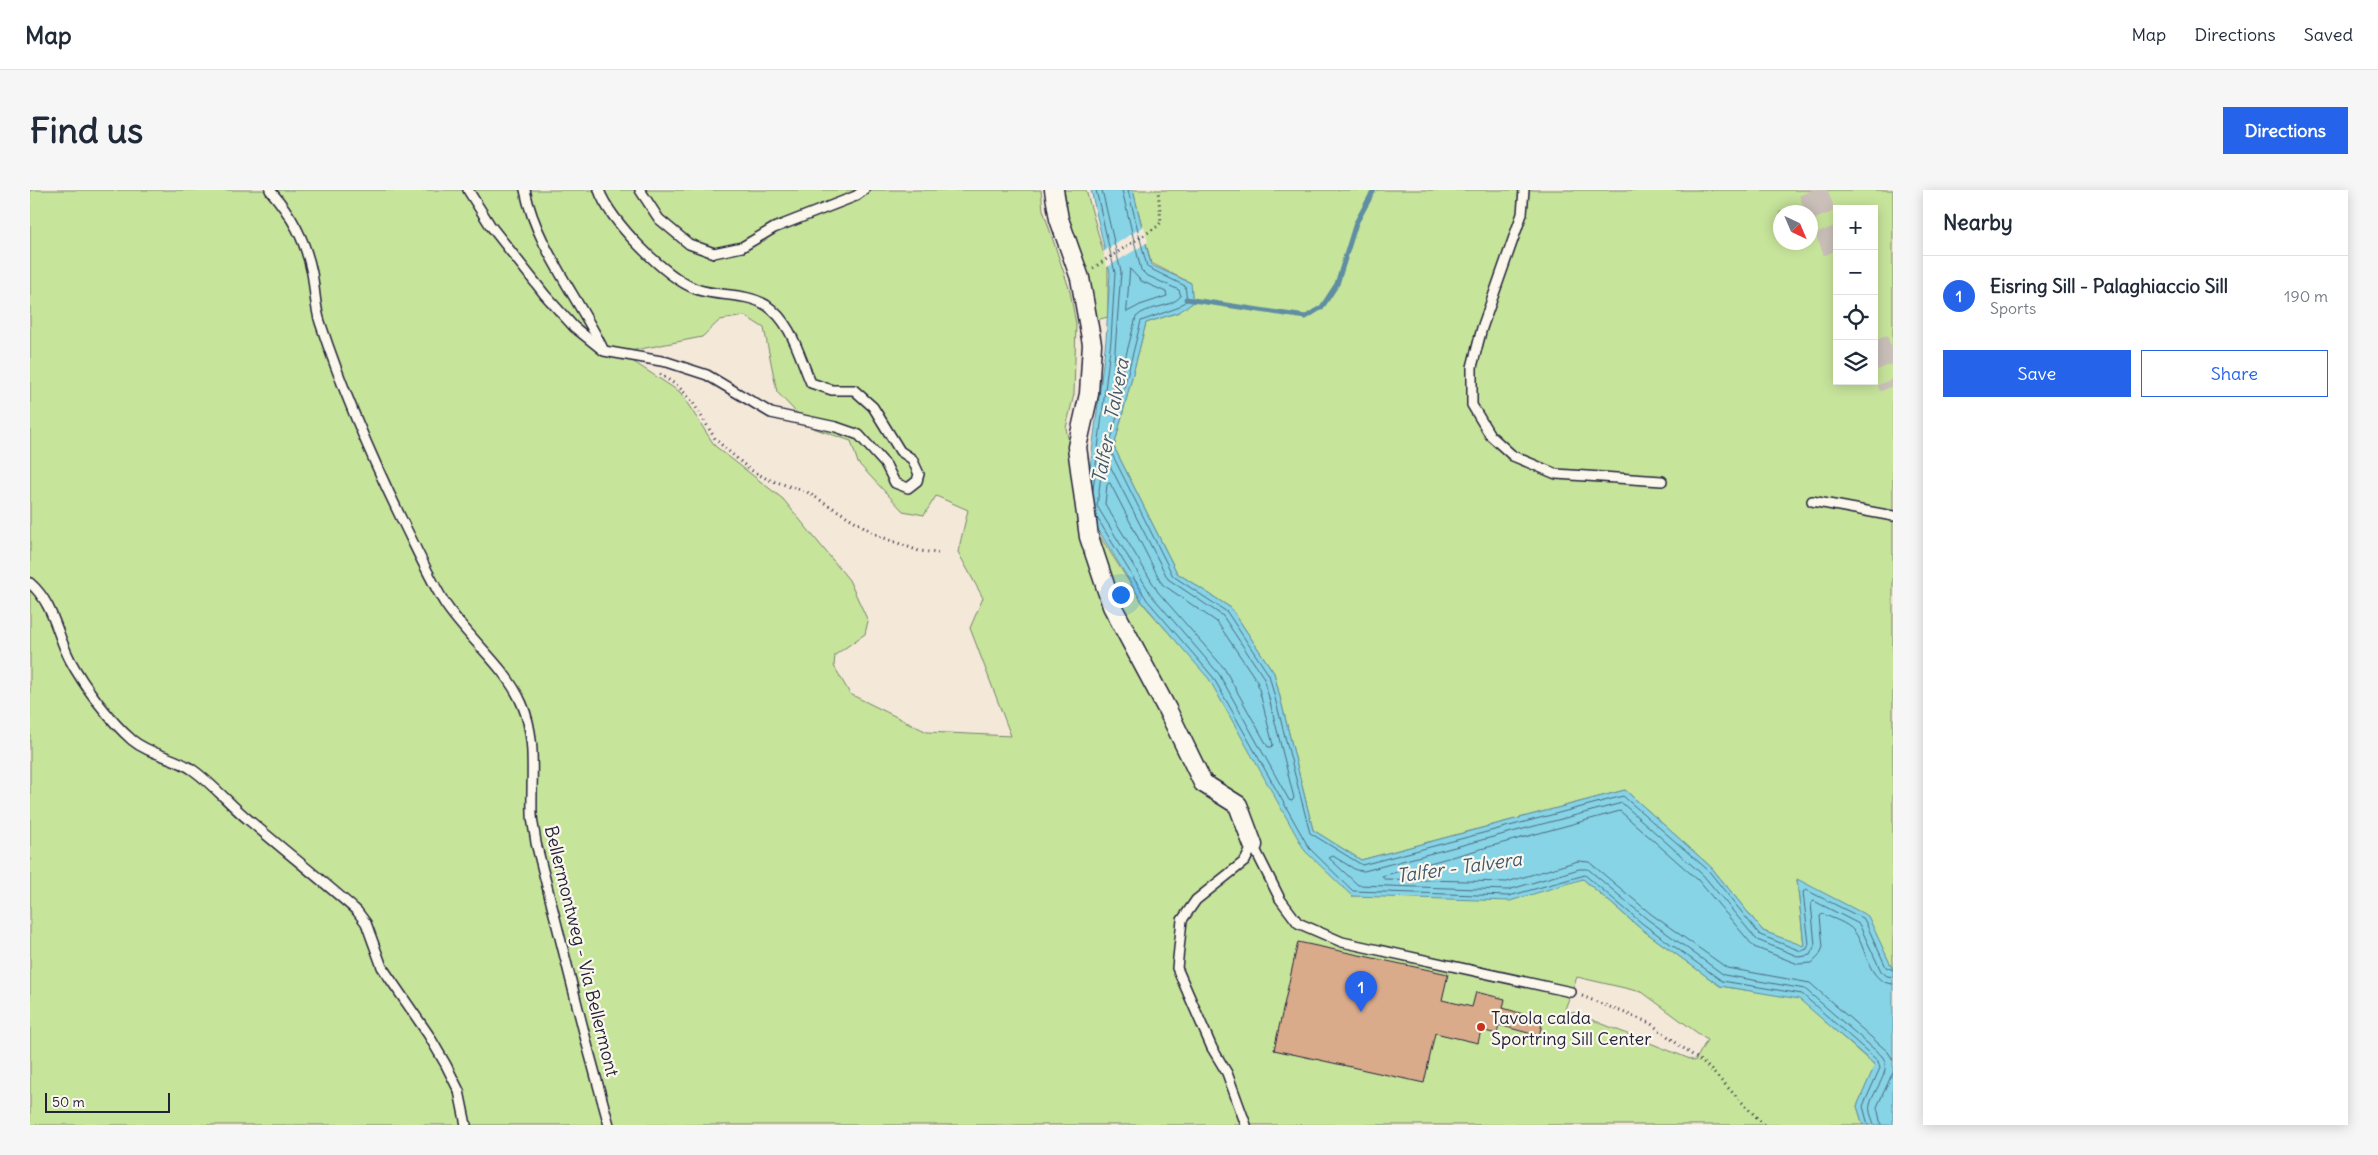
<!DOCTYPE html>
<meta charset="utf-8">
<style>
body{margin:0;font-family:Delius,sans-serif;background:#f6f6f7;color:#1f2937}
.controls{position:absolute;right:15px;top:15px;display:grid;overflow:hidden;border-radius:0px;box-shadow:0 2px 12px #0003}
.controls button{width:45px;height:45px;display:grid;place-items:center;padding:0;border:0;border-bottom:1px solid #e0e1e3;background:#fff;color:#1f2937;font:25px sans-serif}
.compass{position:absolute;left:1743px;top:15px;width:45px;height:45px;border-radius:50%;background:#fff;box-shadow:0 2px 12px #0003;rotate:136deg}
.scale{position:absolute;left:15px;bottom:12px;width:125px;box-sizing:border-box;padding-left:5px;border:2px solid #22223b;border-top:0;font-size:14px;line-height:18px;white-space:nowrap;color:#22223b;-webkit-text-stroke:4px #fbf7ec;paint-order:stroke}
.you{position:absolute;left:1090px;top:404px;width:18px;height:18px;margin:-12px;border:4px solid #fff;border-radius:50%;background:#1a73e8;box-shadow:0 0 0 8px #1a73e833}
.badge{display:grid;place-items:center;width:32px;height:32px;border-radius:50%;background:#2563eb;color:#fff;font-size:16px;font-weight:700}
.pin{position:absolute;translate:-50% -41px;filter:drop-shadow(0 1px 2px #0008)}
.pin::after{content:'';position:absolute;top:26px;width:18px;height:15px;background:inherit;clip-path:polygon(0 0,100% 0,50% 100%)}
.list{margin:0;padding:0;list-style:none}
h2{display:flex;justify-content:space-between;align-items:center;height:65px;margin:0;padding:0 20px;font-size:21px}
h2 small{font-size:16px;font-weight:400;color:#747a83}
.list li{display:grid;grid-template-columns:32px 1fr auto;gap:15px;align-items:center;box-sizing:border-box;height:80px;padding:0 20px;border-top:1px solid #e0e1e3}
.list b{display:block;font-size:19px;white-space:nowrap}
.list p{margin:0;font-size:16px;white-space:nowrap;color:#747a83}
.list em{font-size:16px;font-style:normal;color:#747a83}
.actions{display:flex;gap:10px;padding:15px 20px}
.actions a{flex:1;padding:11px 0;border:1px solid #2563eb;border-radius:0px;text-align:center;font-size:18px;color:#2563eb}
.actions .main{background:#2563eb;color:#fff}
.icon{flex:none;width:28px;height:28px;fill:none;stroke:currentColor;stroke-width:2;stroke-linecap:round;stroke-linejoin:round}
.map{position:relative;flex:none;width:1863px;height:935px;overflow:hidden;border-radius:0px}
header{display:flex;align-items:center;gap:30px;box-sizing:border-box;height:70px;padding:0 25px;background:#fff;border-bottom:1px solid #e0e1e3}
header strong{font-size:24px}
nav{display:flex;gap:28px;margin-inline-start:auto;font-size:18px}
.intro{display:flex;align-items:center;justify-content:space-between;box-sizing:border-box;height:120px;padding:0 30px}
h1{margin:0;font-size:35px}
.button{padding:12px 22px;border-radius:0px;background:#2563eb;color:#fff;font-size:18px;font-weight:700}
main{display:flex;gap:30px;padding:0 30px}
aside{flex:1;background:#fff;border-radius:0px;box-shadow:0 2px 12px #0003}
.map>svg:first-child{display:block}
</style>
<header>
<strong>Map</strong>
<nav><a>Map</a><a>Directions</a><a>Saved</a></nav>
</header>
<div class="intro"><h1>Find us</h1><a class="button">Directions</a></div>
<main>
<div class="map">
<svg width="1863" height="935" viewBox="0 0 1863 935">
<rect width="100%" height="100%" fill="#f4e8d9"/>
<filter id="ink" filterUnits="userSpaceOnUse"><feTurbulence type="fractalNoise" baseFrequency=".02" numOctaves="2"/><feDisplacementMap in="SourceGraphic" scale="10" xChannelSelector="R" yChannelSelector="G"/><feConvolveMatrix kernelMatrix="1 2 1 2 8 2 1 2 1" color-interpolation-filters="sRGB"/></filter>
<g filter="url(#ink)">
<g fill="#c7e49b" stroke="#74836b" fill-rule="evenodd">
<path d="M0,0h1011l2,20 27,81 6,33 -2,70 -8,34 16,80 62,97 65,73 143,218 231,-17 57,49 80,58 79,12 76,68 -18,40 6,19h-1833zM715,126l19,12 13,64 33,35 41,14 7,22 45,48 21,4 12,-19 32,14 -10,42 25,46 -13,30 41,108 -84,-4 -77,-38 -16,-28 1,-11 30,-21 3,-13 -19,-41 -66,-81 -68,-53 -35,-54 -60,-39 82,-16 18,-17zM1547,787l65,15 65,48 -12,21 -130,-52z"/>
<path d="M1033,0h23l22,79v48l-12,3 -12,-59 -16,-45z"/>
<path d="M1103,0h760v780l-26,-54 -70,-36 7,67 -41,-16 -52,-64 -86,-77 -264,70 -48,-30 -39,-157 -43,-65 -54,-35 -63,-126 32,-124 33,-11 12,-29 -40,-20zM1807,19h37v172h-37zM1750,22h30v30h-30z"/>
</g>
<path fill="#87d4e6" stroke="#5f8da2" d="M1061,0h42l18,75 40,18 2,20 -14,9 -33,11 -32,124 63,126 54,35 43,65 39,157 48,30 264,-70 86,77 52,64 41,15 -7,-67 71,37 25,54v155h-30l-6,-19 18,-41 -76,-66 -79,-13 -80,-58 -57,-49 -73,22 -158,-5 -47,-45 -96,-172 -66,-76 -58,-95 21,-168 4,-67z"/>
<path fill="#f4e8d9" d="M1114,36l4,16 -42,26 -3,-16z"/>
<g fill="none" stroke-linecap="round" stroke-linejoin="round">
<g stroke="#4a697f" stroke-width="1">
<path d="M1072,0l19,82 -9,117 3,2 2,-1 19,-73c12,-12 34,-8 45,-21l-2,-6 -33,-15 -5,-5 -19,-80"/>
<path d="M1098,0l19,77 38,19 2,14 -10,8 -36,13 -32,127 64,128 54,36 42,63 41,158 52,32 261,-69 85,74 52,65 41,16 6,-2 2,-5 -6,-52 3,-2 58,29 22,48 7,3"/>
<path d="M1100,79l11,12 25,11 1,4 -27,9 -13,7z"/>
<path d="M1076,268l62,121 55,37 41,62 30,120 -2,3 -3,-1 -70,-126 -67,-78 -55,-90 6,-46z"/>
<path d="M1080,293l52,101 55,38 40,59 16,64 -2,2h-3l-44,-79 -66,-76 -53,-88 2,-19z"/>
<path d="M1063,300l18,-150 4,-67 -19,-83"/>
<path d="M1066,326l51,84 66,77 96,171 44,43 156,5 76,-21 58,49 79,57 80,13 76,67 2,7 -17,38 5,19"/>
<path d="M1863,794c-26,-1 -26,-37 -39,-53 -6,-8 -23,-13 -31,-17l-3,2 3,31 -4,9 -7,7 -14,1 -44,-17 -56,-67 -78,-69 -238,65 2,3 123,3 71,-21 11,1 62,52 76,54 83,15 78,69 5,8"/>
<path d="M1844,935c-1,-6 -6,-14 -4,-20 3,-15 23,-34 12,-49l-77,-67 -81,-14 -77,-56 -59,-50h-9l-71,21 -150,-5 -29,-27 4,-2 23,14 8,1 258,-68 81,72 54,65 43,17 10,-2 5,-10 -4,-42 3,-2 45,23 22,47 6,5 6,1"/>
<path d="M1851,935l-4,-18 16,-35"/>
</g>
<path stroke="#5f8da2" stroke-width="5" d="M1156,109l120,18 16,-10 15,-23 19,-61 18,-33"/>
</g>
<path fill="#daab8b" stroke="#22223b" d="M1268,752l150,32 -6,26 30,7 4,-15 29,7 -2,9 40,12 -4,16 -40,-11 -2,9 -16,-4 -3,13 -43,-10 -11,50 -150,-33z"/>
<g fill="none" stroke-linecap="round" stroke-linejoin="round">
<g stroke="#cac0b9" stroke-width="28" stroke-dasharray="28 14" stroke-linecap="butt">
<path d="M1782,0l25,60"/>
<path d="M1844,151l19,45"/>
</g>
<g stroke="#22223b" stroke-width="12">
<g id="service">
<path d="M240,0c22,26 35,49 42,83 3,16 3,34 8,49 22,67 50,132 81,196 14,28 27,57 43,84 23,36 61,63 78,102 15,34 9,73 10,109 0,10 3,20 4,30l52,205 21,77"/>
<path d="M438,0l22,35 55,70 29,32 30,24 63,11 40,13 64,38 65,14 23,8 27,30 9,18 13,5 9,-7 2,-7 -7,-15 -12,-8 -27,-44 -19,-17h-22l-21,-7c-12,-27 -19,-61 -45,-78 -22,-13 -48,-8 -70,-16 -30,-11 -87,-69 -97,-99"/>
<path d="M495,0c11,56 53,107 78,159"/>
<path d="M610,0l19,29 30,25 25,9 28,-6 32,-19 82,-32 8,-6"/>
<path d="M1494,0l-2,24 -40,114 -10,39v38l18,30 23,21 43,18 106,7"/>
<path d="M1782,311l81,15"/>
<path d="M0,393c24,21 26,50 40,77 14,26 40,61 62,80 18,15 43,17 61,30 21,15 37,35 57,51 35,30 72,59 107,90l9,12 16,44 46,67 18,31 13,26 7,34"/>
<path d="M1223,655l27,54 18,24 44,19 229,50"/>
<path d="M1216,935l-19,-52 -15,-25 -35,-80 5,-48 14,-20 49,-39 8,-16"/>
</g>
</g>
<g stroke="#22223b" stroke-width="21">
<path id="minor" d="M1024,0l5,29 21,59 12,66 -3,50 -12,53 12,90 23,69 56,105 35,72 35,22 15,40"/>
</g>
<g stroke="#22223b" stroke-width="3" stroke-dasharray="1 4" stroke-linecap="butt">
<path d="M1063,78l65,-42 3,-4 -3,-32"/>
<path d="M630,184l19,13 13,14 24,39 33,29 18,10 40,13 72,44 40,15 19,2"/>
<path d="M1552,806l68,27 57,43 57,59"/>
</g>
<use href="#service" stroke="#fbf7ec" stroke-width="9"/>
<use href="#minor" stroke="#fbf7ec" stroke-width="18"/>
</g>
</g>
<circle fill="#c8321e" stroke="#fbf7ec" stroke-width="2" cx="1451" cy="837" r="5"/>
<g text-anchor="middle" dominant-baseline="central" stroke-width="4.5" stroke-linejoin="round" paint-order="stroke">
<g font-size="18" fill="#22223b" stroke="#fbf7ec">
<text transform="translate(552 761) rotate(76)">Bellermontweg - Via Bellermont</text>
</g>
<g font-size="18" fill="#22223b" stroke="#fbf7ec" text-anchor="start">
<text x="1461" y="827">Tavola calda<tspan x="1461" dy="21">Sportring Sill Center</tspan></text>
</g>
<g font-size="19" font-style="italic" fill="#40576e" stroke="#fbf7ec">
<text transform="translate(1080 231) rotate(-79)">Talfer - Talvera</text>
<text transform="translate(1429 677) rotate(-8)">Talfer - Talvera</text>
</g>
</g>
</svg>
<div class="controls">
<button>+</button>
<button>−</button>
<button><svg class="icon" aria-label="locate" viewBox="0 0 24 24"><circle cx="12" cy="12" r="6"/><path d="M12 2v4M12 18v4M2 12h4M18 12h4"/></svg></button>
<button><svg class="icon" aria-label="layers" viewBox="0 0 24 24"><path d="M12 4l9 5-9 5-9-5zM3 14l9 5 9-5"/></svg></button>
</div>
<svg class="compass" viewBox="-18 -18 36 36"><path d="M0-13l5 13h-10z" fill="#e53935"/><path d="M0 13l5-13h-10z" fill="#747a83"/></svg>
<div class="scale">50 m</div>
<div class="you"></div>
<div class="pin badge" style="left:1331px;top:822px">1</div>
</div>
<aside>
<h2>Nearby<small></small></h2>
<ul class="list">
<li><span class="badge">1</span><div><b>Eisring Sill - Palaghiaccio Sill</b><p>Sports</p></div><em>190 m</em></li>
</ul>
<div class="actions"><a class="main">Save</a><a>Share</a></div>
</aside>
</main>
